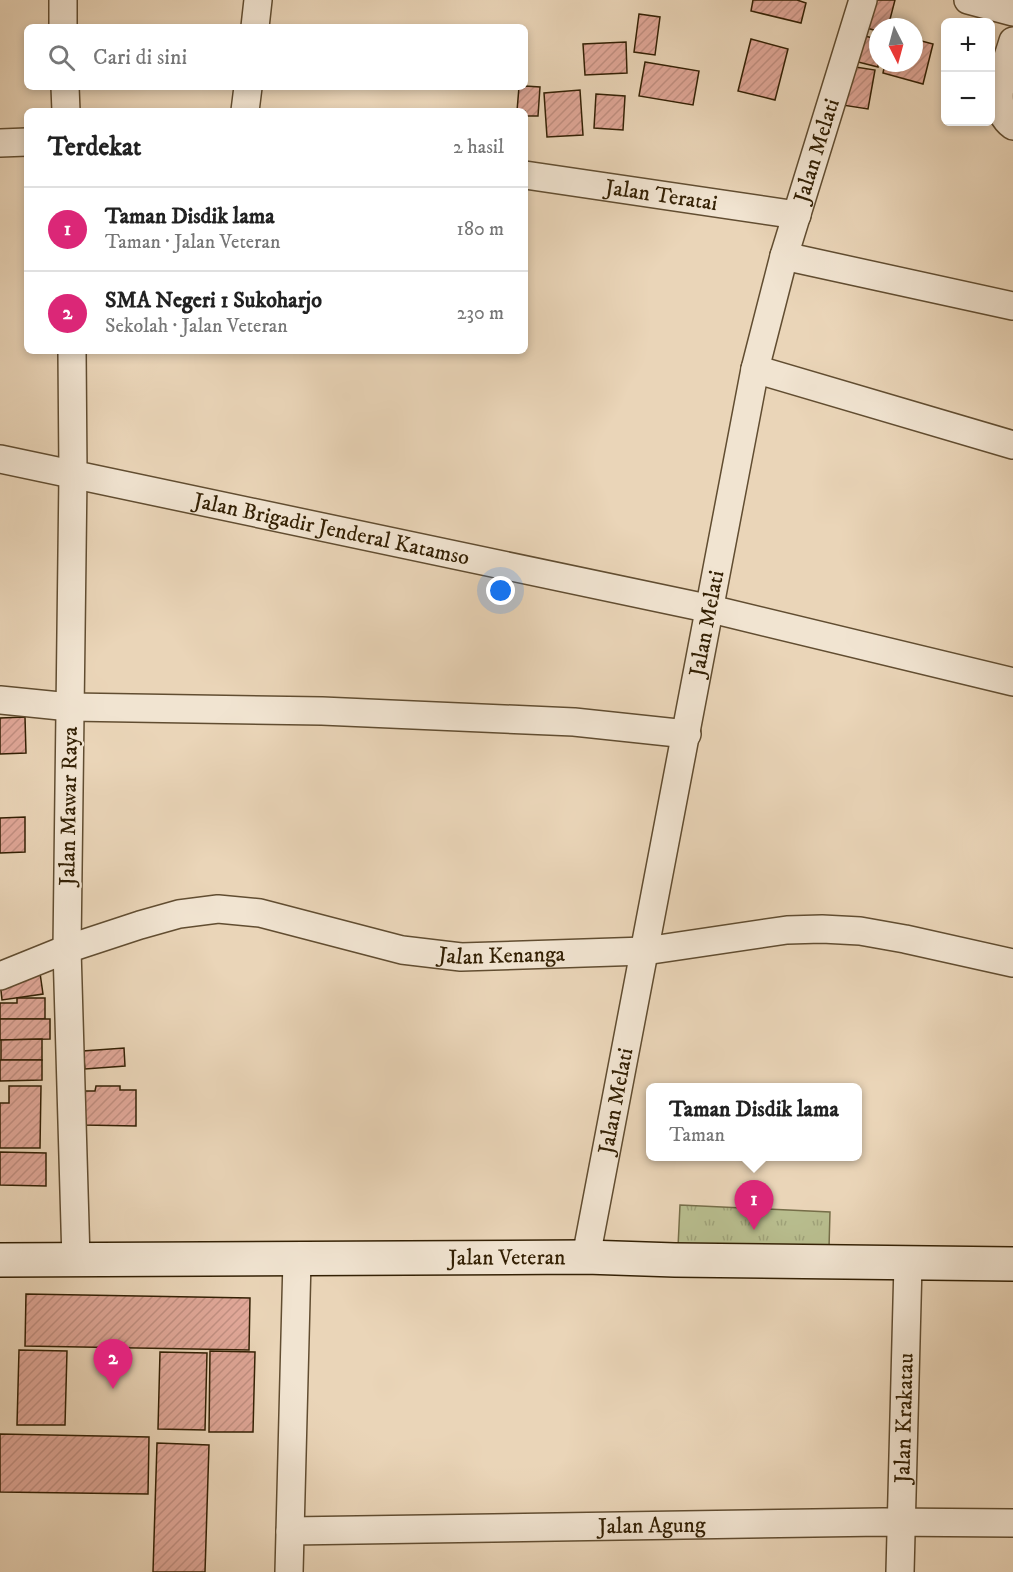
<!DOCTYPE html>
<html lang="id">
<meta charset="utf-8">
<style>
body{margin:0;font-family:"IM FELL DW Pica",serif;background:#f2f2f2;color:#222}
.controls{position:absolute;right:18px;top:18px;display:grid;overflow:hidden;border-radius:9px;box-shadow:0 3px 9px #0003}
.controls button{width:54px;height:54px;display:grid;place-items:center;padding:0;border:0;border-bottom:2px solid #e0e0e0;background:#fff;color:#222;font:30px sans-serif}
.compass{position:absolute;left:869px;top:18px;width:54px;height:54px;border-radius:50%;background:#fff;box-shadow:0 3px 9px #0003;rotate:174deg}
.you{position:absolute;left:501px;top:591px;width:21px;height:21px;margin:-15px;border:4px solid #fff;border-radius:50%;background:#1a73e8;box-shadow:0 0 0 9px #1a73e833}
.badge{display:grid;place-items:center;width:39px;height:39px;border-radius:50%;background:#db2777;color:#fff;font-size:20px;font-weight:700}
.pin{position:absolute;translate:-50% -50px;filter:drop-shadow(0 2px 3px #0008)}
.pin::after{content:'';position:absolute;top:32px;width:21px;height:18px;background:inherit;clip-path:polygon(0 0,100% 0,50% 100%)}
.popup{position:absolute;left:646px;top:1083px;width:216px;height:78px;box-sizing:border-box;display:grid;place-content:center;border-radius:9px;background:#fff;filter:drop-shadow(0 2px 4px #0005);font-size:20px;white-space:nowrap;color:#767676}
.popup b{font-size:22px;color:#222}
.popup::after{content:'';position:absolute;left:50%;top:100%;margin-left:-12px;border:12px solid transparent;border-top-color:#fff}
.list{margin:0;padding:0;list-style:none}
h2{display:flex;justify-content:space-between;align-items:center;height:78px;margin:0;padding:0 24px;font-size:26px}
h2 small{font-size:20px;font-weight:400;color:#767676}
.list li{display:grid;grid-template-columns:39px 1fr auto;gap:18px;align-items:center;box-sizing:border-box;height:84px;padding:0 24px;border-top:2px solid #e0e0e0}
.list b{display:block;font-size:22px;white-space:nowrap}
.list p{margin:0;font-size:20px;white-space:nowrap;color:#767676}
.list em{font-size:20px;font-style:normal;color:#767676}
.icon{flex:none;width:33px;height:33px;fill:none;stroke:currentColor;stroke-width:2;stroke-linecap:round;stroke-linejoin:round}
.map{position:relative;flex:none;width:1013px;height:1572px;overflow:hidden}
.search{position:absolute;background:#fff;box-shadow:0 3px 9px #0003;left:24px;top:24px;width:504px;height:66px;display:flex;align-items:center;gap:15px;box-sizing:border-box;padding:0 21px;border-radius:9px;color:#767676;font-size:22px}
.panel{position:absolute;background:#fff;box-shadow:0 3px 9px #0003;left:24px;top:108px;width:504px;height:246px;border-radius:9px}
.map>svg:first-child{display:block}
</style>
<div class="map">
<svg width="1013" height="1572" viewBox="0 0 1013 1572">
<defs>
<pattern id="park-tufts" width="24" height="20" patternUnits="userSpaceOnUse" patternTransform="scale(1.5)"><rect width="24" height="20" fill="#b8bd8e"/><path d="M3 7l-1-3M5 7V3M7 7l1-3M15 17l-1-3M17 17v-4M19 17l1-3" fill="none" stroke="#9fa279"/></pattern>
<pattern id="building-hatch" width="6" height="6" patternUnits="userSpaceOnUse" patternTransform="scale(1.5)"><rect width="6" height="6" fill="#e0a798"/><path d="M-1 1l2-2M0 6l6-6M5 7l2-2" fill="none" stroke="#c18f81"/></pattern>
</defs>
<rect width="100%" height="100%" fill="#ead5b8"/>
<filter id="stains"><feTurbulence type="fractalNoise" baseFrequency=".00333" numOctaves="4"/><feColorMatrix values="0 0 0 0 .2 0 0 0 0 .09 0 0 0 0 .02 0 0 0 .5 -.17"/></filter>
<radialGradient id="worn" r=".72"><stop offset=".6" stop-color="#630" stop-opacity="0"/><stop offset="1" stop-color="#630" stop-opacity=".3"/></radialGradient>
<path fill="url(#park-tufts)" stroke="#766e49" stroke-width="1.5" d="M680,1205l150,7 -1,36 -151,-1z"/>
<g fill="url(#building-hatch)" stroke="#332004" stroke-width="1.5">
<path d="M753,0h44l9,3 -5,20 -50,-12z"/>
<path d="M868,0h27l-7,27h-10v4l-16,-4z"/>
<path d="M639,14l21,3 -5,38 -21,-3z"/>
<path d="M860,35l18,4v28l-24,-6z"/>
<path d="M751,39l37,10 -13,51 -37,-9z"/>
<path d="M914,39l19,5 -10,40 -40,-11 2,-10h29z"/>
<path d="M626,42l1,31 -42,2 -2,-31z"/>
<path d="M645,62l54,9 -6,34 -54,-9z"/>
<path d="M849,66l26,4 -7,39 -26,-4z"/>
<path d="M525,86l15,1 -2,29h-13v-5h-8l2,-24z"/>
<path d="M580,90l3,45 -36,2 -3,-44z"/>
<path d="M596,94l29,2 -2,34 -29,-2z"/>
<path d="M25,717l1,36 -26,1v-36z"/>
<path d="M25,817v35l-25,1v-35z"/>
<path d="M40,973l3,21 -41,6 -2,-19z"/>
<path d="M17,998h28v21h-45v-16h17z"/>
<path d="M0,1019h50v20l-50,1z"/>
<path d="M42,1039v21h-41v-20z"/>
<path d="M124,1048l1,18 -40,3 -2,-18z"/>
<path d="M0,1060h42v20l-42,1z"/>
<path d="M9,1086h32l-1,62h-40v-45h9z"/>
<path d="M96,1086h24v4h16v36l-52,-1v-34h11z"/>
<path d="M0,1152l46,1v33l-46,-1z"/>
<path d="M26,1294l224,4 -1,52 -224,-4z"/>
<path d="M19,1350l48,1 -2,74h-48z"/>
<path d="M210,1351l45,1 -2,80h-44z"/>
<path d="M160,1352l47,1 -2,77 -47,-1z"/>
<path d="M0,1434l149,3 -1,57 -148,-2z"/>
<path d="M157,1443l52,2 -4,127h-52z"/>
</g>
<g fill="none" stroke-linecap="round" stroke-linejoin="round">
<g stroke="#614d31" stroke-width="30">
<g id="minor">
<path d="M63,0v27"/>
<path d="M968,0l45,12"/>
<path d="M255,27l3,-27"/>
<path d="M1013,41c-7,25 -27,65 0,85"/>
<path d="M65,87l1,24"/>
<path d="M245,111l3,-24"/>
<path d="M0,143l27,-1"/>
<path id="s1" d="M525,175l272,40"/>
<path d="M784,256l229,50"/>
<path d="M72,351l1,123 -6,475 9,311"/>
<path d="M755,369l258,76"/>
<path id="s2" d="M0,459l711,150 302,73"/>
<path d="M0,700l70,7 252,4 252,11 113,12"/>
<path id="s3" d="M0,976l67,-27 73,-24 39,-11 39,-5 42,4 142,37 59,7 184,-6 142,-21 35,-1 38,2 45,8 108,24"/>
<path id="s4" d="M586,1257l169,-888 29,-113 79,-256"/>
<path id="s5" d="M290,1531l593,-9 130,1"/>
<path d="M289,1572l8,-312"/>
<path id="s6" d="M900,1572l8,-308"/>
</g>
</g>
<g stroke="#332004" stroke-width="36">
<g id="secondary">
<path id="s7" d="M0,1260l586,-3 89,3 338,4"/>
</g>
</g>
<use href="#minor" stroke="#f1e4d1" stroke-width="27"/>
<use href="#secondary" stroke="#f1e4d1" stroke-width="33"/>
</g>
<g text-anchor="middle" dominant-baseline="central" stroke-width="4.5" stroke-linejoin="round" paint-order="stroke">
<g font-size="22" fill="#332004" stroke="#f1e4d1">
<text stroke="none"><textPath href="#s4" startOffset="1131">Jalan Melati</textPath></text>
<text stroke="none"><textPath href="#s1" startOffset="138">Jalan Teratai</textPath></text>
<text stroke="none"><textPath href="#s2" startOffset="339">Jalan Brigadir Jenderal Katamso</textPath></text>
<text stroke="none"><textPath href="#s4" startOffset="645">Jalan Melati</textPath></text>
<text transform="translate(69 806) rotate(-89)">Jalan Mawar Raya</text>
<text stroke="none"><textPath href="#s3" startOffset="518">Jalan Kenanga</textPath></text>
<text stroke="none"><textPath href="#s4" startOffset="159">Jalan Melati</textPath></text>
<text stroke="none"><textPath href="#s7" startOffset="507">Jalan Veteran</textPath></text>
<text stroke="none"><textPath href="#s6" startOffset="154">Jalan Krakatau</textPath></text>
<text stroke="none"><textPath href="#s5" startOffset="362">Jalan Agung</textPath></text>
</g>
</g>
<rect width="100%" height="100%" filter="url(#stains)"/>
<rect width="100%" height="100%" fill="url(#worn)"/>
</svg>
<div class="controls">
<button>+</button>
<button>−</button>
</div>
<svg class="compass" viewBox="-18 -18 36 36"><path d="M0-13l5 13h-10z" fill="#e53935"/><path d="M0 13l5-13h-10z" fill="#767676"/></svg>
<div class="you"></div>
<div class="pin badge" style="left:754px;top:1230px">1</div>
<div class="popup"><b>Taman Disdik lama</b>Taman</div>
<div class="pin badge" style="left:113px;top:1389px">2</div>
<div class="search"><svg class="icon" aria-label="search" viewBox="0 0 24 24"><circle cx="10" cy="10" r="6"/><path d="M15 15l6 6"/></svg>Cari di sini</div>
<section class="panel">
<h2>Terdekat<small>2 hasil</small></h2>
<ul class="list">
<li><span class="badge">1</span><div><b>Taman Disdik lama</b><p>Taman · Jalan Veteran</p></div><em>180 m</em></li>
<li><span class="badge">2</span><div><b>SMA Negeri 1 Sukoharjo</b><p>Sekolah · Jalan Veteran</p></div><em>230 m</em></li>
</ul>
</section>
</div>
